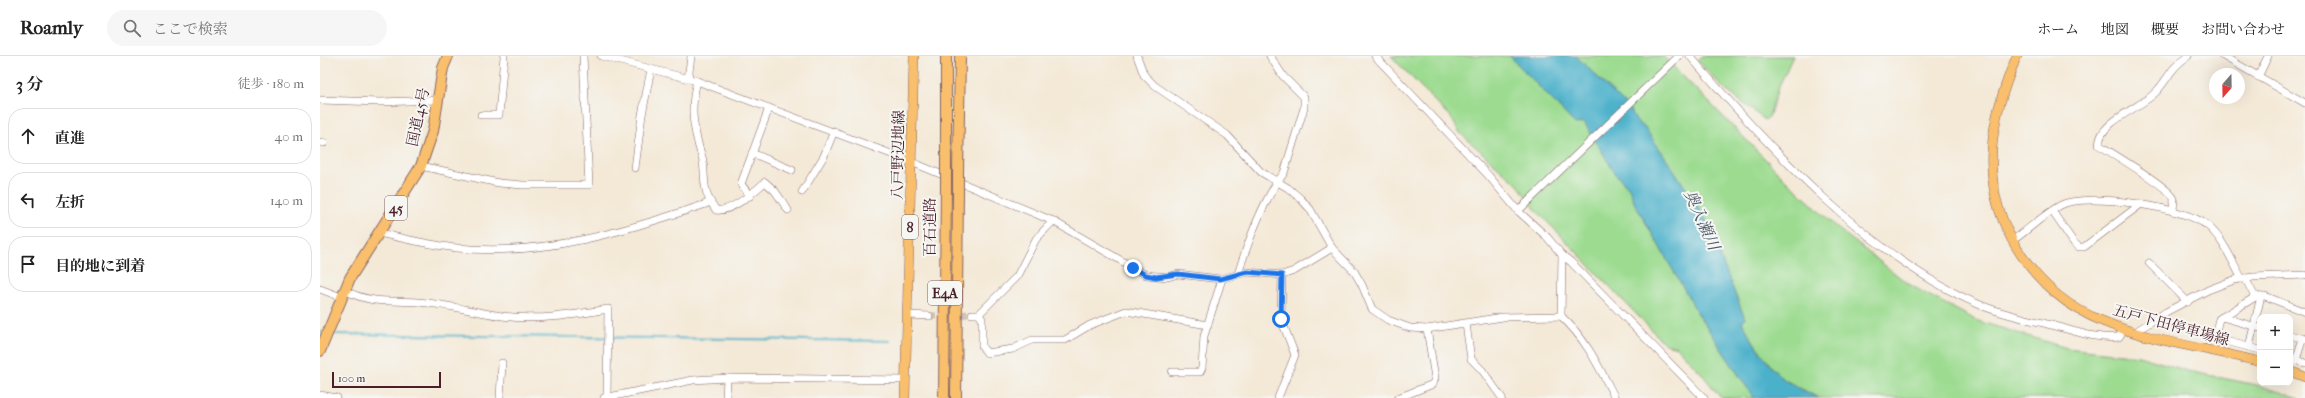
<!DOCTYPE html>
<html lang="ja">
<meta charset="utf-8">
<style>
body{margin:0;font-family:"IM FELL French Canon","Noto Serif JP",serif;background:#f6f6f6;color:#222}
.controls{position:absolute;right:12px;bottom:12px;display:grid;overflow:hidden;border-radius:8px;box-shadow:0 4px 16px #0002}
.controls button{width:36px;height:36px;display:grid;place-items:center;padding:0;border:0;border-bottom:1px solid #e0e0e0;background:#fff;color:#222;font:20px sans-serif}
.compass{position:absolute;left:1889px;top:12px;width:36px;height:36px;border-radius:50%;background:#fff;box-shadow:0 4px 16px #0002;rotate:200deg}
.scale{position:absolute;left:12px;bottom:10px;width:109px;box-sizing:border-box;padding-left:4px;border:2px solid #4a1f2b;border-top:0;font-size:11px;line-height:14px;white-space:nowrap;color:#4a1f2b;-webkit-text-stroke:3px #f6f6f2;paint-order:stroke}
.stop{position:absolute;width:12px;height:12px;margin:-9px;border:3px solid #1a73e8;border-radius:50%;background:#fff}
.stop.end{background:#1a73e8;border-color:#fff;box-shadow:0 1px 4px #0008}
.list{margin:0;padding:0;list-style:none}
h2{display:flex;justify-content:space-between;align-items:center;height:52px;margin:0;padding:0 16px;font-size:17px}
h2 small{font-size:13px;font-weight:400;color:#767676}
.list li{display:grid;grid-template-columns:26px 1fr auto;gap:12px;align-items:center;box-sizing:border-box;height:56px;margin:0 8px 8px;padding:0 8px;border:1px solid #e0e0e0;border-radius:16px}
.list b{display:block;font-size:15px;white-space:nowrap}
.list em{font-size:13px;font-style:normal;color:#767676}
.icon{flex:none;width:22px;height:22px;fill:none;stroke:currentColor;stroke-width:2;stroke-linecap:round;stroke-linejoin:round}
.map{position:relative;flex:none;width:1985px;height:342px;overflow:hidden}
header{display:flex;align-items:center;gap:24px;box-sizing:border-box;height:56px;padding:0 20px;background:#fff;border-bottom:1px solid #e0e0e0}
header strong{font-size:19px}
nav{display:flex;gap:22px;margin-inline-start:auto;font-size:14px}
.search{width:280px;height:36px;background:#f6f6f6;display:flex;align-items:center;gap:10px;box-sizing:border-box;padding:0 14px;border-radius:22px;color:#767676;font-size:15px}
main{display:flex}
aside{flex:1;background:#fff}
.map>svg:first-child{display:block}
</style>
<header>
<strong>Roamly</strong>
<div class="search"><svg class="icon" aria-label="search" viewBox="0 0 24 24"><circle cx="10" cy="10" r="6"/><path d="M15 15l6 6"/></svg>ここで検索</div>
<nav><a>ホーム</a><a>地図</a><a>概要</a><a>お問い合わせ</a></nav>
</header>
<main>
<aside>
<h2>3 分<small>徒歩 · 180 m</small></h2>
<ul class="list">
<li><svg class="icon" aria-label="ahead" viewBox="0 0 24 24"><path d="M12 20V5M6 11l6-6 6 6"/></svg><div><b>直進</b></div><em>40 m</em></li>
<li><svg class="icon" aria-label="left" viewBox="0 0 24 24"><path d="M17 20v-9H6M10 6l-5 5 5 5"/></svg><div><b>左折</b></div><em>140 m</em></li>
<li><svg class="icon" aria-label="arrive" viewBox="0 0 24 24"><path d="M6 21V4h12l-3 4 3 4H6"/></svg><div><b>目的地に到着</b></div></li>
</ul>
</aside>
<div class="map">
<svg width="1985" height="342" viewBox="0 0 1985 342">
<rect width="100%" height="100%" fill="#f6f6f2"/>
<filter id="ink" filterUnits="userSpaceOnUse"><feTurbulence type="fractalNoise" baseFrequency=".025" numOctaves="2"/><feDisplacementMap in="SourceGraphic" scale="8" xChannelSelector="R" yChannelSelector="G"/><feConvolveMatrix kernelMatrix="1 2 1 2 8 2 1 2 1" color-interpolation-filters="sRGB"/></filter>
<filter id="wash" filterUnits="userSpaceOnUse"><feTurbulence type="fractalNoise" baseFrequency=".012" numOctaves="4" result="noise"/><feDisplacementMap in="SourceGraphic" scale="16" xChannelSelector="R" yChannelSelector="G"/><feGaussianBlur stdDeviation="0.9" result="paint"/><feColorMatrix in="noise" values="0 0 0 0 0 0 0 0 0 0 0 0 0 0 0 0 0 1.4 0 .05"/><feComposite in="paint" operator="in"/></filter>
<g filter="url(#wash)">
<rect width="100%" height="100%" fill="#f4e9d7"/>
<g fill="#9cdb90" stroke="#737d5e">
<path d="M1071,0h119l65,68 9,-2 31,51 14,15 6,16 65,113 54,81h-33l-19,-24 -25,-27 -12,-3 -130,-135 -17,-24 -58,-52 -9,-15z"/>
<path d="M1256,0h87l124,125 49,46 71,56 23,13 48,25 89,27 72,8 49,15 73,15 38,12h-480l-34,-18 -9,-7 -23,-32 -11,-19 3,-3 -39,-99 -38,-59 -24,-34 -8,-5 -5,-12z"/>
<path d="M1382,0h91l-15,32 -9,29 -4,3 -42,-32 -26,-28z"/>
</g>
<path fill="#4cb1cb" stroke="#4b687b" d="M1190,0h66l55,54 5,11 8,6 24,34 38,59 39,99 -3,3c10,18 21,36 35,51 10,11 29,19 42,25h-65l-54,-81 -65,-113 -6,-16 -14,-15 -31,-51 -9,2z"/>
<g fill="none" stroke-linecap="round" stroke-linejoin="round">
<g stroke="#4cb1cb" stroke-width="2">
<path d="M0,276l5,1"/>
<path d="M11,278l559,7"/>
</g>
</g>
</g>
<g filter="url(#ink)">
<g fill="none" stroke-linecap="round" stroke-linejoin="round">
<path stroke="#d2c1b5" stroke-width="7" stroke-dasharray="7 3.5" stroke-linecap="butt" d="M609,260l43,-2"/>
<g stroke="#866667" stroke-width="8">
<g id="minor">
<path d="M281,0l96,25 205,77 151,63 93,54 22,2 10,-3 42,5 27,-7 35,3 12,-4 38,-23"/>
<path d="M817,0l7,19 11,11 72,49 34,37 27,16 13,11 9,10 22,39 22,23 8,14 10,24 16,11 22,8 17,1 76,-12 58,-1c26,24 38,51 54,82"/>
<path d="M1055,0l113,119 30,36 29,26 15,18 9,7 133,136"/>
<path d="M1370,0c76,89 180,202 288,248 23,10 49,15 73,21 21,5 46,15 68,12l5,-8"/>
<path d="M1903,0l82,47"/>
<path d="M1938,21l10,-21"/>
<path d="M368,23l3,-23"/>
<path d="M0,44l60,2 57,-2"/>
<path d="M161,59h18l5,-59"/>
<path d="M0,86l4,1"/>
<path d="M432,97l40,17"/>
<path d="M101,110l78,17 23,2h67l-6,-129"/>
<path d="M315,112l7,-53 9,-46"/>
<path d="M482,136l22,-36 10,-25"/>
<path d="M430,140l-9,-12 28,-76"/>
<path d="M390,145l6,9c15,3 39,-19 49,-28l10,9 13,19"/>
<path d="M1198,155l161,-155"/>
<path d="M1732,155l22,32 5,4h5l57,-43"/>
<path d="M1853,155c0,-3 1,-9 1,-12 -2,-10 -64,-47 -75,-54 0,-24 42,-37 57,-53 13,-14 14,-24 32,-36"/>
<path d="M59,177c26,6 51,12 78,15 85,9 169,-17 249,-44l4,-3c-7,-12 -5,-26 -7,-40 -1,-6 -4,-12 -5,-18 -6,-22 -7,-39 -1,-62"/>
<path d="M1692,185c16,-11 32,-27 49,-36 25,-13 125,2 147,21 15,13 24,35 34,53"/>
<path d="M1829,207l39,39"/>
<path d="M918,218c10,-32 25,-75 46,-101l20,-65v-11l-21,-21 -13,-20"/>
<path d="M1925,222l10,19"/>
<path d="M0,233l21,8"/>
<path d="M24,234c26,14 46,10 74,12 28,2 56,10 84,14 36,5 71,-1 106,-7l-1,89"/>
<path d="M652,258h7l38,-38 19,-37 17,-18"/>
<path d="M659,258l3,5v28l5,6 26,-4 19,-9h33l25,-15 36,-14 82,14"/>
<path d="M588,259l21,1"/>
<path d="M1241,260l1,-61"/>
<path d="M1902,261l38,11"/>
<path d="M1146,268l5,35 11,11 20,28"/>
<path d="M1815,276l31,-20 42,-22 26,-10 19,-3 52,-2"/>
<path d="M1970,279l15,4"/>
<path d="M1929,291l12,-51"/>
<path d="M1940,294l-46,-12 5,-19 38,-23h8l40,16"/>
<path d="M1970,302l15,5"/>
<path d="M1976,304l7,-22"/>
<path d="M852,316h28l2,-4 2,-32 18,-57"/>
<path d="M0,339l17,3"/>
<path d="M180,342l2,-35"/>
<path d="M284,342l89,-18 34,-2 179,2"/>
<path d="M406,342l1,-20"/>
<path d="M958,342l17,-43 -14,-36 1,-44"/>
<path d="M1078,342l35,-14 2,-6 -8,-49"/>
</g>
</g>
<g stroke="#866667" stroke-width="10">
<g id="major">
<path d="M1697,0c-13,30 -23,60 -25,93 -5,74 42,145 110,172 50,21 106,27 158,41"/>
<path d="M1970,315l15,6"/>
<path d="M585,342l9,-342"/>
</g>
</g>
<g stroke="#866667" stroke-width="12">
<g id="highway">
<path d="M626,109v-109"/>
<path d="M638,115l2,-115"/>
<path d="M0,295l30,-73 71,-112 12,-35 10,-63 5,-12"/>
<path d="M624,342l2,-211"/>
<path d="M636,342l2,-206"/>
</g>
</g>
<use href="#minor" stroke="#fff" stroke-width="7"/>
<use href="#major" stroke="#f9bf6c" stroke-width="9"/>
<use href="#highway" stroke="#f9bf6c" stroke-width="10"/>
<g stroke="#866667" stroke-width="12" stroke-linecap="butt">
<g id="highway-bridge">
<path d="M626,131v-22"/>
<path d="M638,136v-21"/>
</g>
</g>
<use href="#highway-bridge" stroke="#f9bf6c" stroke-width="10"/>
</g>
</g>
<g fill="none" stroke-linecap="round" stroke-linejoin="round" filter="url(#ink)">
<path stroke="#1a73e8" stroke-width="5" d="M813,212l13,7 10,2 22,-3 42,5 27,-7 35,3 -1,44"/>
</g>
<g text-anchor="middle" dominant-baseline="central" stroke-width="4" stroke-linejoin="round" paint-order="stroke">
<g fill="#f6f6f2" stroke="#7e6067" stroke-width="1">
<rect x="65" y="140" width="22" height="24" rx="3"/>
<rect x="582" y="159" width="16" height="24" rx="3"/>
<rect x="608" y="225" width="34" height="24" rx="3"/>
</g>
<g font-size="14" font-weight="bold" fill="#4a1f2b">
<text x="76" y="152">45</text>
<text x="590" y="171">8</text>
<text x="625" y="237">E4A</text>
</g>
<g font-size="15" fill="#4a1f2b" stroke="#f6f6f2">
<text transform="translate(98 61) rotate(-78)">国道45号</text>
<text transform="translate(578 99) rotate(-89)">八戸野辺地線</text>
<text transform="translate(610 171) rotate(-90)">百石道路</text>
<text transform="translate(1851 269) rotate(15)">五戸下田停車場線</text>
</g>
<g font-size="16" font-style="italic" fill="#4b596b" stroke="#f6f6f2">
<text transform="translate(1382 164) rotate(66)">奥入瀬川</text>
</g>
</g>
</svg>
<div class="controls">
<button>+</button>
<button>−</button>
</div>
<svg class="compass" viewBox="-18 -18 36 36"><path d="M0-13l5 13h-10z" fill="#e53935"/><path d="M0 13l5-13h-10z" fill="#767676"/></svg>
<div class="scale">100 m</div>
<div class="stop" style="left:961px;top:263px"></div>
<div class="stop end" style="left:813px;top:212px"></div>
</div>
</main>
